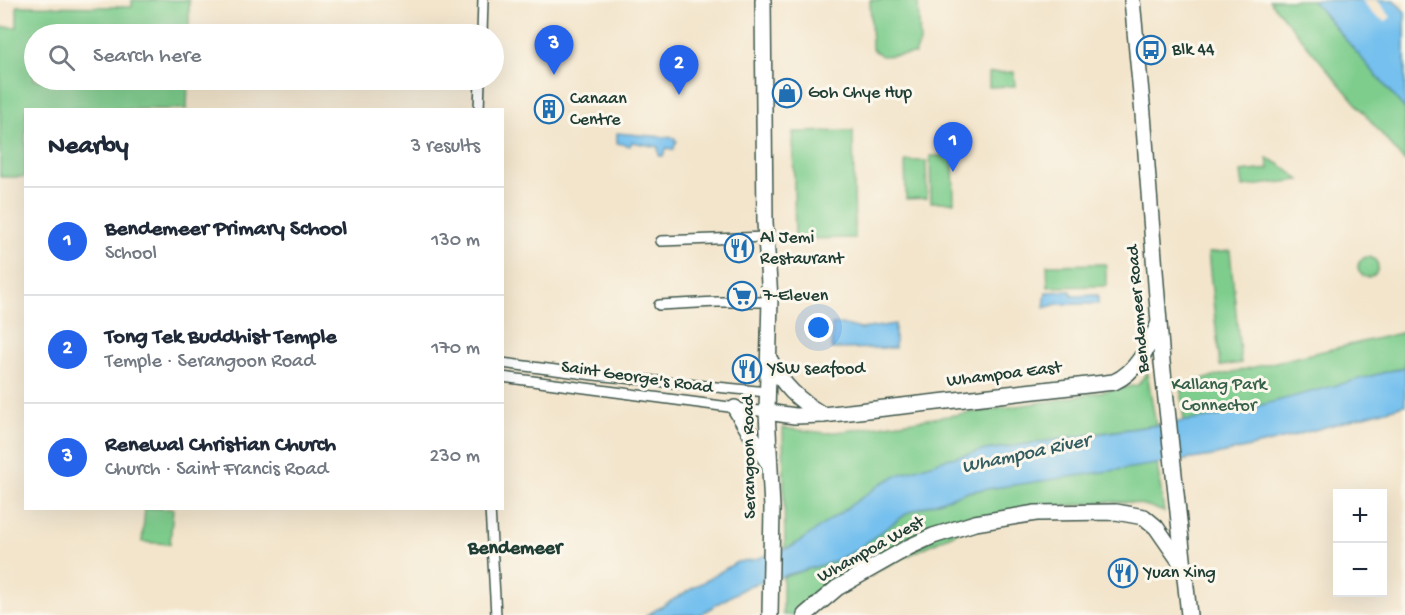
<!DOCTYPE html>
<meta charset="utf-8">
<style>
body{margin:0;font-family:"Gochi Hand",sans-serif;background:#f6f6f7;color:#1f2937}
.controls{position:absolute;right:18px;bottom:18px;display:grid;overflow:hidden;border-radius:0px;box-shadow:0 6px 24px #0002}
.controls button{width:54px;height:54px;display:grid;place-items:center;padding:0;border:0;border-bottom:2px solid #e0e1e3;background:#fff;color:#1f2937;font:30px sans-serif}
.you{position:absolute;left:819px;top:328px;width:21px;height:21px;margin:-15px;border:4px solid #fff;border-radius:50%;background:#1a73e8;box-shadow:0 0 0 9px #1a73e833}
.badge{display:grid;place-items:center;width:39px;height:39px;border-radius:50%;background:#2563eb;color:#fff;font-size:20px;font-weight:700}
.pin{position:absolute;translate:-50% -50px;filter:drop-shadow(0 2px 3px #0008)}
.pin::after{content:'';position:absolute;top:32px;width:21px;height:18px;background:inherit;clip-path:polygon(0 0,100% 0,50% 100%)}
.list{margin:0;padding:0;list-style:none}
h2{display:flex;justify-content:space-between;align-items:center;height:78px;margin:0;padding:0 24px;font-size:26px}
h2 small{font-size:20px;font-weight:400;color:#747a83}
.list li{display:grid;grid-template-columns:39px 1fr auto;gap:18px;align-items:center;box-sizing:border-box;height:108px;padding:0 24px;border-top:2px solid #e0e1e3}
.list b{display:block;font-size:22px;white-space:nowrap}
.list p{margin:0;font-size:20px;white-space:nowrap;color:#747a83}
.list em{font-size:20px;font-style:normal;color:#747a83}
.icon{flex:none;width:33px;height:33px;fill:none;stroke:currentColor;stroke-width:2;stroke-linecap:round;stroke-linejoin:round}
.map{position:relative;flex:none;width:1405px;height:615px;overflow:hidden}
.search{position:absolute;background:#fff;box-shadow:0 6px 24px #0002;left:24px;top:24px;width:480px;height:66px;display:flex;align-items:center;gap:15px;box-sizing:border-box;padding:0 21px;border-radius:33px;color:#747a83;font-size:22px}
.panel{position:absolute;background:#fff;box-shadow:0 6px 24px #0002;left:24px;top:108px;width:480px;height:402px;border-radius:0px}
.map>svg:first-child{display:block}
</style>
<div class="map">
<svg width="1405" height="615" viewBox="0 0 1405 615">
<rect width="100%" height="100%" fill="#fbf7ec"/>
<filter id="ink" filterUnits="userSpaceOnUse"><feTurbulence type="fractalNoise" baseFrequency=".0167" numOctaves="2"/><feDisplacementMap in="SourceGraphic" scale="12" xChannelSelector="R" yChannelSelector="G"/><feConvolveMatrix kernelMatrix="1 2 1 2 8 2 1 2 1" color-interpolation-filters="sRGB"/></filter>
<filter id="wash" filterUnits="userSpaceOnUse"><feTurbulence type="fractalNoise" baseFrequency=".008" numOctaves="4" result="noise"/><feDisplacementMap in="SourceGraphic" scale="24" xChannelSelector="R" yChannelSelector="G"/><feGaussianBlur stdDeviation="1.35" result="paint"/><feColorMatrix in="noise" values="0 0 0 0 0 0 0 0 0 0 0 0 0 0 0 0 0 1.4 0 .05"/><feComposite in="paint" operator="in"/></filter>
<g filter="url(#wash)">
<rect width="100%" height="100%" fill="#f3e5cc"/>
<g fill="#7ecd8d" stroke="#4e8560" stroke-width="1.5">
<path d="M132,0h57v34h-155v46h154l-1,29 -161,1 -1,67h-25v-150h17v-21l115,1z"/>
<path d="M870,0h48l2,43 -5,11 -33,2 -10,-7z"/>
<path d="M1269,0h43l93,109v53z"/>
<path d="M1014,72l1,14 -26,1v-14z"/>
<path d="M853,131l2,107 -60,1 -2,-107z"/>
<path d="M930,156h23l1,46h-23z"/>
<path d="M1267,158l14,7 19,15 -57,7 -2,-15 28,-3z"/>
<path d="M905,161h21l1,37 -21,1z"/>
<path d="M1230,251l11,112 -21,3 -12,-113z"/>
<circle cx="1368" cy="267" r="10"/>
<path d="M1106,264v22l-58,1 -1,-22z"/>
<path d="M1405,332v35l-167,45 -54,11 -3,-39z"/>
<path d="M1147,372l9,53 -170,25 -102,32 -67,49 -32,19 -2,-122 43,5 19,-2 206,-30 87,-16z"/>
<path d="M1157,463l7,49 -16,-6 -19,-4h-26l-64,7 -50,8 -174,83 -18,15h-14v-38l61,-20 65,-45 57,-20z"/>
<path d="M145,508l28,1 -3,35 -28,-2z"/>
</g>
<g fill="#74c0ee" stroke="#4a7e91" stroke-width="1.5">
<path d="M1312,0h82l11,12v97z"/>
<path d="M617,133l58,5v3h2l-4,9 -6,-2 -4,8h-4l-1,-9 -26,-5 -2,4 -13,-3z"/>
<path d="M1071,291l1,5 26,-1v9h-41l-13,4 2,-16z"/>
<path d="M841,324l20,5 34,-5v24l-63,1v-24z"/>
<path d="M1405,367v38l-134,37 -59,14 -246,36 -57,20 -54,39 -22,11 -85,24 -49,29h-52l90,-53 16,-2 40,-14 91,-64 17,-8 42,-14 43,-10 234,-34z"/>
</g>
<path fill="#f3e5cc" d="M1362,0h15l14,17 -5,4 -9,-4 -8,-7z"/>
</g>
<g filter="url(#ink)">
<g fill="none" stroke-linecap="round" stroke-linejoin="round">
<g stroke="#3f564b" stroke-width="12">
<g id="minor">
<path d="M482,34l1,-34"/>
<path d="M479,110l1,-30"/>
<path d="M661,241l105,-4"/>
<path d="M659,305l58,-3h44l9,-3"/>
<path d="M502,363l92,12 173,17"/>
<path d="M502,377l265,35"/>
<path d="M490,508l6,107"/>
</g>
</g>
<g stroke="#3f564b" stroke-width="18">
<g id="primary">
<path d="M763,0l2,222 5,77 -3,113 5,96 -2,107"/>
<path d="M1132,0l11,114 19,248 27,253"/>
<path d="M770,360c12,25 29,41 53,55"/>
<path d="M735,408l32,53"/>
<path d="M767,412l28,4 28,-1 291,-33c23,-10 34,-35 44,-57"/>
<path d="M805,615l32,-27 72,-41 24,-11 42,-13 61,-10 80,-1 28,5 12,10 27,39"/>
</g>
</g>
<use href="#minor" stroke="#fff" stroke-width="9"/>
<use href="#primary" stroke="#fff" stroke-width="15"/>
</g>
</g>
<defs>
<g id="bus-ring" transform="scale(1.5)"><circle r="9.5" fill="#fbf7ec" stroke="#1f6fb2" stroke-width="1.5"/><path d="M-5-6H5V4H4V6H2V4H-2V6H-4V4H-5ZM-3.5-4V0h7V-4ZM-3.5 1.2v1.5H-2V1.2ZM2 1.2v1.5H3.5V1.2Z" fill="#1f6fb2"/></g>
<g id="shop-ring" transform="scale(1.5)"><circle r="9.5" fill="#fbf7ec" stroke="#1f6fb2" stroke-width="1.5"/><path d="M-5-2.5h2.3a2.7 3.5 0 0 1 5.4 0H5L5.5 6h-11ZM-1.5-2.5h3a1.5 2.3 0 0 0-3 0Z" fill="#1f6fb2"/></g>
<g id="building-ring" transform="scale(1.5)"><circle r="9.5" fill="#fbf7ec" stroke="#1f6fb2" stroke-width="1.5"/><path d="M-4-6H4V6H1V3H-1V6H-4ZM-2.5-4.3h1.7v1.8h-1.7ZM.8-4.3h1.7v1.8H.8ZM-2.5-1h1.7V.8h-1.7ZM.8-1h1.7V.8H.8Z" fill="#1f6fb2"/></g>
<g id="restaurant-ring" transform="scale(1.5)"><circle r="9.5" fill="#fbf7ec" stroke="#1f6fb2" stroke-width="1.5"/><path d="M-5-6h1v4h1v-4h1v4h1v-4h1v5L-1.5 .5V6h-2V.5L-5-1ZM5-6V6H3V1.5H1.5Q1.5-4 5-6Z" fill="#1f6fb2"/></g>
<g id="supermarket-ring" transform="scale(1.5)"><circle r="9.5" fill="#fbf7ec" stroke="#1f6fb2" stroke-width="1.5"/><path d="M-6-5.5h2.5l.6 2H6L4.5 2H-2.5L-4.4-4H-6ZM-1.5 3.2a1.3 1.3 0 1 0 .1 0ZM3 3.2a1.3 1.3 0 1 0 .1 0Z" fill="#1f6fb2"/></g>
</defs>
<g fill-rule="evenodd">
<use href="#bus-ring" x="1151" y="50"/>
<use href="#shop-ring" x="787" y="93"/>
<use href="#building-ring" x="549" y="109"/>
<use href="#restaurant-ring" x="739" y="248"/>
<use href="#supermarket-ring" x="742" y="296"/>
<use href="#restaurant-ring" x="747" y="369"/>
<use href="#restaurant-ring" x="1123" y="573"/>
</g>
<g text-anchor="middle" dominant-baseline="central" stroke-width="6" stroke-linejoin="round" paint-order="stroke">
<g font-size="18" fill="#1f3d34" stroke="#fbf7ec" text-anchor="start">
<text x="1172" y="50">Blk 44</text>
<text x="808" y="93">Goh Chye Hup</text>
<text x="570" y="99">Canaan<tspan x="570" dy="21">Centre</tspan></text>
<text x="760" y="238">Al Jemi<tspan x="760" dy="21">Restaurant</tspan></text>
<text x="763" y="296">7-Eleven</text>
<text x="768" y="369">YSW seafood</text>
<text x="1144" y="573">Yuan Xing</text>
</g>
<g font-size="18" fill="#1f3d34" stroke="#fbf7ec">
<text transform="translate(1139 309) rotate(-95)">Bendemeer Road</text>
<text transform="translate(1004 375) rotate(-7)">Whampoa East</text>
<text transform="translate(637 378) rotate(8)">Saint George's Road</text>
<text transform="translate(750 457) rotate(-91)">Serangoon Road</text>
<text transform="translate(871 550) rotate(-29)">Whampoa West</text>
</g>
<g font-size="18" fill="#37614a" stroke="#fbf7ec">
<text x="1219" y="385">Kallang Park<tspan x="1219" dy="21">Connector</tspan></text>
</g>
<g font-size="20" font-style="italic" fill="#345e62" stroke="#fbf7ec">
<text transform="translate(1026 455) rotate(-12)">Whampoa River</text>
</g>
<g font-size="20" font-weight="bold" fill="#1f3d34" stroke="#fbf7ec">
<text x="515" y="549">Bendemeer</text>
</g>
</g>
</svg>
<div class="controls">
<button>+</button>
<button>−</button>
</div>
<div class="you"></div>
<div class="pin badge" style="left:953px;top:172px">1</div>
<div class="pin badge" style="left:679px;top:95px">2</div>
<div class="pin badge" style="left:554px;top:75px">3</div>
<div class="search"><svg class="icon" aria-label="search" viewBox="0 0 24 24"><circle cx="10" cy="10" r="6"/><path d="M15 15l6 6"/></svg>Search here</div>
<section class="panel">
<h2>Nearby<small>3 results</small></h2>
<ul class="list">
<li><span class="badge">1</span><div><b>Bendemeer Primary School</b><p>School</p></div><em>130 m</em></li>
<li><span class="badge">2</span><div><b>Tong Tek Buddhist Temple</b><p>Temple · Serangoon Road</p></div><em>170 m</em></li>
<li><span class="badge">3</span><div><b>Renewal Christian Church</b><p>Church · Saint Francis Road</p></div><em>230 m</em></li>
</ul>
</section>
</div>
